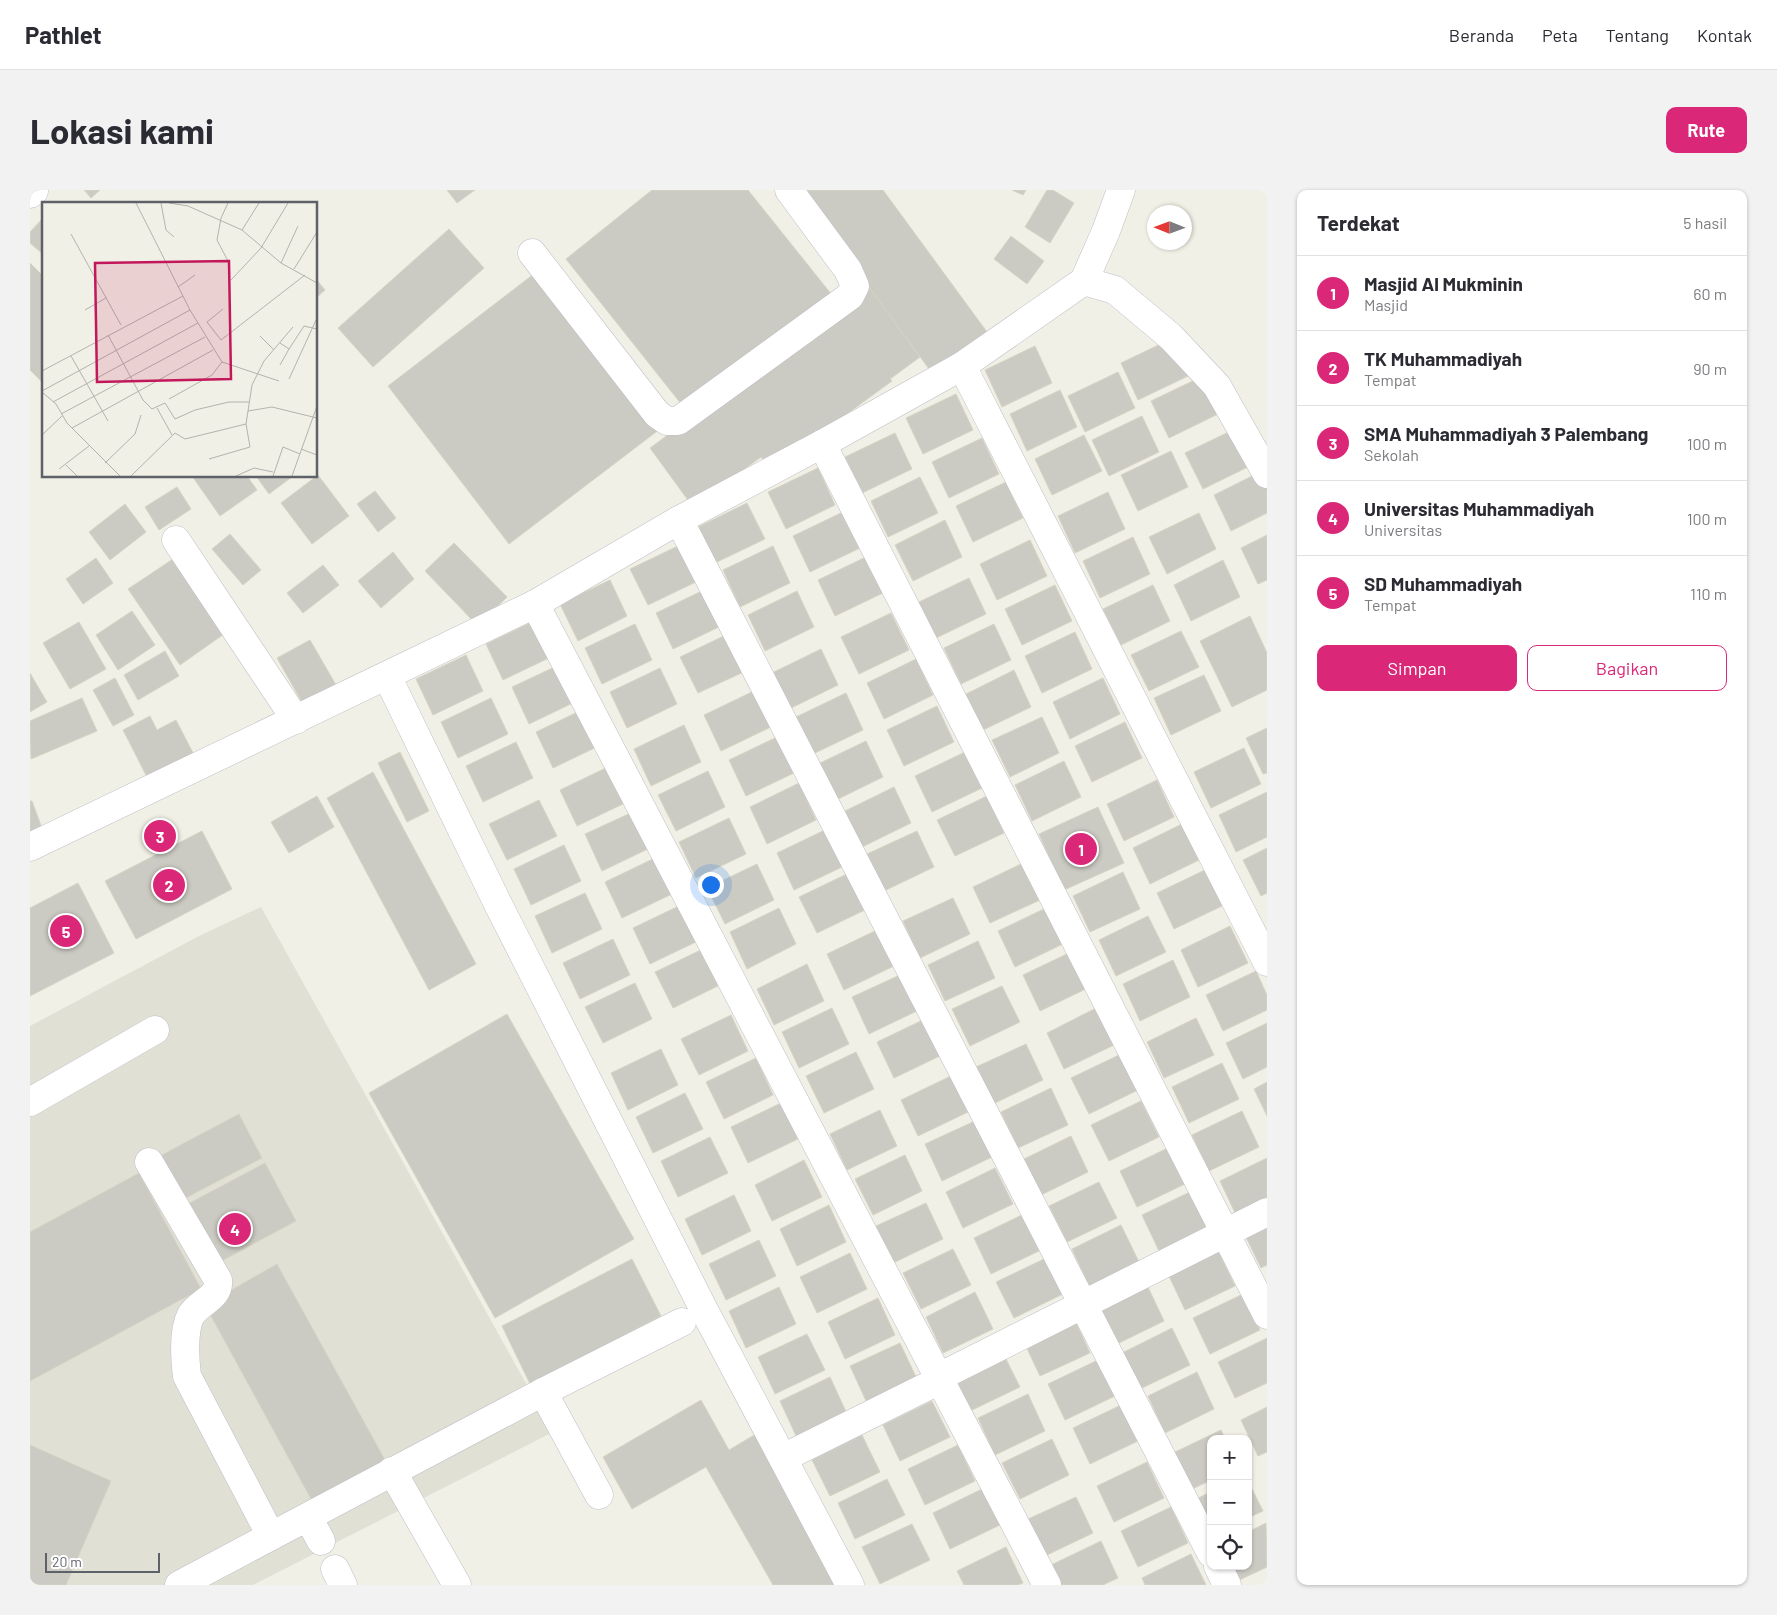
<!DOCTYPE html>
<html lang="id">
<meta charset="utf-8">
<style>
body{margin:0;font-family:Barlow,sans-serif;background:#f2f2f3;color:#2b2b33}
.controls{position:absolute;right:15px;bottom:15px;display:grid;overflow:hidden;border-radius:10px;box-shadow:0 1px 4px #0004}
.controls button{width:45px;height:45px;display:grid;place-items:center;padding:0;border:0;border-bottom:1px solid #e1e1e2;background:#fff;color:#2b2b33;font:25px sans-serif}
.compass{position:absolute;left:1117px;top:15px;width:45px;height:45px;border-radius:50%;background:#fff;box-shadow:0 1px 4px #0004;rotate:271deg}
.scale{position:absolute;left:15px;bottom:12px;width:115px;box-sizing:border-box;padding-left:5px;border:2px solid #5e6168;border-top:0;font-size:14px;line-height:18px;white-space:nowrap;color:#5e6168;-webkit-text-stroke:4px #fff;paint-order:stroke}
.you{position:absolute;left:680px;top:694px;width:18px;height:18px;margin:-12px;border:4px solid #fff;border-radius:50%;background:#1a73e8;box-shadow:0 0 0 8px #1a73e833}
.badge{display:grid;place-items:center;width:32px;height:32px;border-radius:50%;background:#db2777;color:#fff;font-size:16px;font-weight:700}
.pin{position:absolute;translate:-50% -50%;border:2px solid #fff;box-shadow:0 1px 5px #0006}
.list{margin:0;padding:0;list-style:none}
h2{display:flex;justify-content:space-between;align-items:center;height:65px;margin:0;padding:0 20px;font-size:21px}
h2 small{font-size:16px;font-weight:400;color:#7c7c81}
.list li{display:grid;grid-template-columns:32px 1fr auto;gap:15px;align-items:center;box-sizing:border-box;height:75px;padding:0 20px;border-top:1px solid #e1e1e2}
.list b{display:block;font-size:19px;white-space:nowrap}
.list p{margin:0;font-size:16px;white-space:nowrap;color:#7c7c81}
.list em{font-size:16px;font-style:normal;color:#7c7c81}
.actions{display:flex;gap:10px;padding:15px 20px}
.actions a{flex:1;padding:11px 0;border:1px solid #db2777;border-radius:10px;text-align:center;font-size:18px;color:#db2777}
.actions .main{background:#db2777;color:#fff}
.icon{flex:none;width:28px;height:28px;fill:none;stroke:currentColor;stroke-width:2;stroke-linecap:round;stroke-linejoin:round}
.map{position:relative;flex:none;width:1237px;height:1395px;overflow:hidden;border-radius:10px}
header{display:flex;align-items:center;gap:30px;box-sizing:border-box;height:70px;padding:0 25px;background:#fff;border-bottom:1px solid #e1e1e2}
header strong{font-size:24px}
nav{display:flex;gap:28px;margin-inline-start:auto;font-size:18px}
.intro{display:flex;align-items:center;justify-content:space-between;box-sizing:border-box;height:120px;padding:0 30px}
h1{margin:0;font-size:35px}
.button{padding:12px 22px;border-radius:10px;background:#db2777;color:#fff;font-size:18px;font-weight:700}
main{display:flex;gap:30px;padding:0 30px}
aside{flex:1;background:#fff;border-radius:10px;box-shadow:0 1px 4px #0004}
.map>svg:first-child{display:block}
</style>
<header>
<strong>Pathlet</strong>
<nav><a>Beranda</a><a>Peta</a><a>Tentang</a><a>Kontak</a></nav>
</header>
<div class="intro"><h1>Lokasi kami</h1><a class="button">Rute</a></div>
<main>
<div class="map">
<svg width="1237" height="1395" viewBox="0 0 1237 1395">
<rect width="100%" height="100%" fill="#f1f0e6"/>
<path fill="#e1e0d5" d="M231,717l292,525 -300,153h-223v-559l169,-90z"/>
<g fill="#cccbc3" stroke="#d7d4c4">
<path d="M54,0h16l-9,8z"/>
<path d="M417,0h28l-18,13z"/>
<path d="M622,0h96l84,105 -150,110 -116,-146z"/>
<path d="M767,0h86l104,142 -55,41z"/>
<path d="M982,0h14l-3,5z"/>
<path d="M1017,0h6l21,13 -24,40 -25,-16z"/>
<path d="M14,27v38l-14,-12v-11z"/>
<path d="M419,39l35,39 -111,99 -35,-39z"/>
<path d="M981,46l33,25 -17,23 -33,-25z"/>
<path d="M0,73l14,14v107l-14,-14z"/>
<path d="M509,80l121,159 -151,115 -121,-158z"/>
<path d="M286,89l9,11 -9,8z"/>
<path d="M839,97l51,70 -30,22 2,2 -122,89 -9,-13 -68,50 -43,-59z"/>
<path d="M1141,149l17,37 -50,24 -17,-37z"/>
<path d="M1005,156l17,37 -50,24 -17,-37z"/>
<path d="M1088,182l17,36 -50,24 -17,-36z"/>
<path d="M1171,187l17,37 -49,24 -18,-37z"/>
<path d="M1030,200l17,37 -50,24 -17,-37z"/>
<path d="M926,204l17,36 -50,24 -17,-36z"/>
<path d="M1112,226l17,36 -50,24 -17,-36z"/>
<path d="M1205,239l17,36 -49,24 -18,-36z"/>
<path d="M865,243l17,36 -50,24 -17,-36z"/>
<path d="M1054,245l18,36 -50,24 -17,-36z"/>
<path d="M952,248l17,36 -50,24 -17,-36z"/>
<path d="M1141,261l17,36 -50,24 -17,-36z"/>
<path d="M788,278l17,37 -49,24 -18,-37z"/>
<path d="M1234,280l3,8v35l-36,18 -17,-36z"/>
<path d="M288,285l31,41 -37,28 -31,-41z"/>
<path d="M162,286h55l10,14 -37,26z"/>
<path d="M226,286h37l-24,18z"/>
<path d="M890,287l18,36 -50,24 -17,-36z"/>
<path d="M976,292l17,36 -50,24 -17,-36z"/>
<path d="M147,297l14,22 -32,21 -14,-23z"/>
<path d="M345,301l21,27 -18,14 -21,-28z"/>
<path d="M1078,302l17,37 -50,24 -17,-37z"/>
<path d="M717,313l18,36 -50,24 -17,-36z"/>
<path d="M95,314l21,28 -36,28 -21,-28z"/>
<path d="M813,322l17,36 -50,24 -17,-36z"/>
<path d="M1169,323l17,36 -49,25 -18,-37z"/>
<path d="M915,330l17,37 -49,24 -18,-36z"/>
<path d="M200,344l31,36 -18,15 -31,-36z"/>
<path d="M1237,345v45l-9,4 -17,-36z"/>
<path d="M1103,347l17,37 -50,24 -17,-37z"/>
<path d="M1000,350l17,36 -50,24 -17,-36z"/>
<path d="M424,353l53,54 -29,29 -53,-55z"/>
<path d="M650,355l18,36 -50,24 -18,-36z"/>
<path d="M743,356l17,37 -50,24 -17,-37z"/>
<path d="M363,362l21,27 -33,29 -23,-27z"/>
<path d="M838,366l17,36 -50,24 -17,-36z"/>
<path d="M66,368l17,25 -30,21 -17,-25z"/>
<path d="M143,369l51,75 -44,31 -52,-76z"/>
<path d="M1193,370l17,37 -49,24 -17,-36z"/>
<path d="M293,375l16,20 -36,28 -16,-20z"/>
<path d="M939,388l17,36 -50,24 -17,-36z"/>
<path d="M580,390l17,36 -49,25 -18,-37z"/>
<path d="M1025,395l17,36 -50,24 -17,-36z"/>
<path d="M1123,395l17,36 -49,24 -18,-36z"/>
<path d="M676,399l17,36 -50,24 -17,-36z"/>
<path d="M767,401l17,36 -49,24 -17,-36z"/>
<path d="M102,421l23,34 -37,25 -22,-35z"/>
<path d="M861,423l18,37 -50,24 -18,-37z"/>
<path d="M1220,426l17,37v37l-35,17 -32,-66z"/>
<path d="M506,430l17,36 -50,24 -17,-36z"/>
<path d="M49,432l27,47 -36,20 -27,-46z"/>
<path d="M605,434l17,36 -50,24 -17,-36z"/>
<path d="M964,434l17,36 -50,24 -17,-36z"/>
<path d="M1151,441l18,36 -50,24 -18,-36z"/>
<path d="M1045,442l17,37 -50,24 -17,-37z"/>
<path d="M700,443l18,37 -50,23 -18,-36z"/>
<path d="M280,450l26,45 -33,19 -26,-46z"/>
<path d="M791,459l17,36 -49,24 -17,-36z"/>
<path d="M135,461l14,25 -41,24 -14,-25z"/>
<path d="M436,465l17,36 -50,24 -17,-36z"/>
<path d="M886,469l17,36 -49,24 -17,-36z"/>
<path d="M531,474l18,36 -50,24 -17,-37z"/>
<path d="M630,478l17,36 -50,24 -17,-36z"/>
<path d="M984,480l17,37 -50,24 -17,-36z"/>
<path d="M0,483l17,29 -17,10z"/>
<path d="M1174,485l17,36 -50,24 -17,-37z"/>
<path d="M85,488l19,37 -21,11 -20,-36z"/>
<path d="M1073,488l17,36 -50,25 -17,-37z"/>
<path d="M724,501l17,36 -50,24 -17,-36z"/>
<path d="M816,503l17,37 -50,24 -17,-37z"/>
<path d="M52,508l15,33 -66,28 -1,-38z"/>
<path d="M461,508l17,36 -50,24 -17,-36z"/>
<path d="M907,516l17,36 -50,24 -17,-36z"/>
<path d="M556,518l17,36 -50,24 -17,-36z"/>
<path d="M120,526l7,14 19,-10 17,33 -46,24 -24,-47z"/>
<path d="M1012,527l17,36 -49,24 -18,-37z"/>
<path d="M1095,532l17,36 -50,24 -17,-36z"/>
<path d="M654,535l17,37 -50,24 -17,-37z"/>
<path d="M1237,538v45l-4,1 -17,-36z"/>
<path d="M749,546l17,36 -50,24 -17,-36z"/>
<path d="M836,551l17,36 -49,24 -18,-36z"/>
<path d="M486,552l17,36 -50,24 -17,-36z"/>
<path d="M1214,558l17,36 -50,24 -17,-36z"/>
<path d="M370,562l29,59 -22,11 -29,-59z"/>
<path d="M935,562l17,36 -50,24 -17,-36z"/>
<path d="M1034,571l17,36 -49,24 -17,-36z"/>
<path d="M580,576l17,36 -50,24 -17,-36z"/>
<path d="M678,581l17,36 -49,24 -18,-36z"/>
<path d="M343,582l103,192 -47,26 -102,-192z"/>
<path d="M1127,590l17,37 -50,24 -17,-37z"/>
<path d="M769,593l17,37 -49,24 -17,-37z"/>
<path d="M864,597l17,36 -49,24 -17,-36z"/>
<path d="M1237,602v45l-31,15 -17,-37z"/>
<path d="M287,606l17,31 -45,26 -18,-31z"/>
<path d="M957,606l17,37 -49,23 -18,-36z"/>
<path d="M509,610l18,36 -50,24 -18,-36z"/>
<path d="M0,611h2l11,30 -13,5z"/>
<path d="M1068,617l26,56 -60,27 -25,-56z"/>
<path d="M605,621l17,36 -50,24 -17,-37z"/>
<path d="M699,628l17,36 -50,24 -17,-36z"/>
<path d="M1152,634l17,36 -49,24 -17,-36z"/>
<path d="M797,639l17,37 -50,24 -17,-37z"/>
<path d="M172,641l30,58 -96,50 -31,-58z"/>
<path d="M887,641l17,36 -50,24 -17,-37z"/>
<path d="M534,655l17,36 -50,24 -17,-36z"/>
<path d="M1237,658v45l-6,3 -18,-36z"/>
<path d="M625,668l17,36 -50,24 -17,-36z"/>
<path d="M993,673l17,37 -50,23 -17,-36z"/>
<path d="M727,674l17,36 -49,24 -18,-36z"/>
<path d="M1177,679l17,36 -50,24 -17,-36z"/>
<path d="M1093,682l17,37 -50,23 -17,-36z"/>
<path d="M819,683l18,36 -50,24 -18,-36z"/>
<path d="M48,693l36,70 -84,43v-88z"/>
<path d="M555,703l17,36 -50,24 -17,-37z"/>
<path d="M923,708l17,36 -50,24 -17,-37z"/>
<path d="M653,714l17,36 -50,24 -17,-36z"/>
<path d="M1018,717l17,36 -50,24 -17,-36z"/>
<path d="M749,718l17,36 -49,25 -17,-37z"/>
<path d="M1118,726l18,36 -50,24 -17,-36z"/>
<path d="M1200,736l18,37 -50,24 -17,-37z"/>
<path d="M847,740l17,36 -50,24 -17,-36z"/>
<path d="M583,749l17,36 -50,24 -17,-36z"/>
<path d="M948,751l17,37 -50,23 -17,-36z"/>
<path d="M675,758l17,36 -49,24 -18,-36z"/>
<path d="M1043,761l17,36 -50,24 -17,-36z"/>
<path d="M1143,770l17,37 -50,24 -17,-37z"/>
<path d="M777,774l17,37 -50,24 -17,-36z"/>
<path d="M1226,781l11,24v15l-44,21 -17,-36z"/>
<path d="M872,784l17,36 -50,24 -17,-37z"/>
<path d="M605,793l17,36 -49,24 -18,-36z"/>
<path d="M972,796l18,36 -50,24 -18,-37z"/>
<path d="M802,818l17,36 -50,24 -17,-36z"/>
<path d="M1066,818l18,37 -50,24 -17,-36z"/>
<path d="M477,824l127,225 -139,79 -126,-225z"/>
<path d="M701,825l17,36 -49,24 -18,-36z"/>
<path d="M897,828l17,36 -50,24 -17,-36z"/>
<path d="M1166,828l18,37 -50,23 -17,-36z"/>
<path d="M1237,833v44l-24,12 -17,-36z"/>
<path d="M996,854l17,36 -50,24 -17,-37z"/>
<path d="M631,859l17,36 -50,25 -17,-37z"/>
<path d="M826,862l18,37 -50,24 -18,-37z"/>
<path d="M1091,864l17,36 -49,24 -18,-36z"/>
<path d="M726,868l17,37 -49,24 -18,-37z"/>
<path d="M1192,873l17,36 -50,24 -17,-36z"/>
<path d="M921,886l17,36 -50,24 -17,-36z"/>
<path d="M1237,892v34l-13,-27z"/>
<path d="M1021,898l17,37 -50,23 -17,-36z"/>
<path d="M655,903l18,36 -50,24 -17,-36z"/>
<path d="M1111,911l18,36 -50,24 -18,-36z"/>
<path d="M751,913l17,36 -50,24 -17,-36z"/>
<path d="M850,920l17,36 -50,24 -17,-36z"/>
<path d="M1212,921l17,36 -50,24 -17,-36z"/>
<path d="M209,924l23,44 -82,43 -22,-44z"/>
<path d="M945,931l17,36 -50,24 -17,-37z"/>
<path d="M1041,946l17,36 -49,24 -17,-36z"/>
<path d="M680,947l18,36 -50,24 -17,-36z"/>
<path d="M1140,957l17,36 -50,24 -17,-36z"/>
<path d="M875,965l17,36 -49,24 -18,-36z"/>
<path d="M1237,968v44l-30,15 -17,-36z"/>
<path d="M774,970l18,37 -50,24 -17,-36z"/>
<path d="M235,973l31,58 -82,44 -30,-59z"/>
<path d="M965,978l18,36 -50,24 -17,-36z"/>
<path d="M109,983l62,116 -171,92v-149z"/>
<path d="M1069,992l18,36 -50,24 -18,-36z"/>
<path d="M1162,1001l17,36 -50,24 -17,-36z"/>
<path d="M704,1005l17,36 -49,24 -17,-36z"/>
<path d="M896,1013l17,36 -50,24 -17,-37z"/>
<path d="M799,1015l17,37 -49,24 -17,-37z"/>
<path d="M994,1024l17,36 -50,24 -17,-36z"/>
<path d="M1237,1030v45l-6,3 -18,-37z"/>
<path d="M1091,1035l18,37 -50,24 -17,-37z"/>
<path d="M729,1050l17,36 -50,24 -17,-36z"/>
<path d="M923,1059l18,36 -50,24 -18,-36z"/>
<path d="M1188,1060l17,36 -50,24 -17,-36z"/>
<path d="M820,1063l17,36 -50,24 -17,-36z"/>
<path d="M1016,1068l17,36 -49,24 -18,-36z"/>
<path d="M602,1069l29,57 -131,68 -28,-58z"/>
<path d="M247,1074l113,205 -73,41 -112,-205z"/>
<path d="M1117,1095l17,36 -49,24 -18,-36z"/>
<path d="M749,1097l17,37 -50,24 -17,-37z"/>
<path d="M945,1102l18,37 -50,24 -17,-36z"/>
<path d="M1213,1104l17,36 -50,24 -17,-36z"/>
<path d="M848,1108l17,37 -50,24 -17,-37z"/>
<path d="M1043,1126l17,37 -50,23 -17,-36z"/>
<path d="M1142,1138l18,37 -50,24 -18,-36z"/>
<path d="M777,1144l18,36 -50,24 -17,-37z"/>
<path d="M1237,1148v45l-32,15 -17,-36z"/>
<path d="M870,1153l17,36 -50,24 -17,-37z"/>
<path d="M972,1161l18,36 -50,24 -18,-37z"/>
<path d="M1068,1170l17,36 -50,24 -17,-36z"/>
<path d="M1167,1182l17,37 -49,24 -17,-37z"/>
<path d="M800,1187l17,37 -50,24 -17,-37z"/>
<path d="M998,1204l17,37 -50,24 -17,-37z"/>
<path d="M671,1210l28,50 27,-16 85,151h-68l-67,-118 -74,42 -29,-52z"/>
<path d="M902,1211l18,36 -50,24 -17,-36z"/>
<path d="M1093,1214l17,36 -50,24 -17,-36z"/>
<path d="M1237,1217v45l-9,4 -17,-36z"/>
<path d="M1191,1240l4,9h-14v41l-23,11 -17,-37z"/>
<path d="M832,1245l18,37 -50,24 -18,-36z"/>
<path d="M1022,1249l17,36 -49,24 -18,-36z"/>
<path d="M0,1255l81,36 -45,104h-36z"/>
<path d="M928,1255l17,36 -50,24 -17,-36z"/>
<path d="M1117,1272l17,36 -50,24 -17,-36z"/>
<path d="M857,1289l18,36 -50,24 -17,-36z"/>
<path d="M1218,1291l15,30 -15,7z"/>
<path d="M952,1299l18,36 -50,24 -17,-36z"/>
<path d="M1181,1302v38l-15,-31z"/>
<path d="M1046,1307l17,36 -50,24 -17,-37z"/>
<path d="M1141,1317l17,36 -50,24 -17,-36z"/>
<path d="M1236,1333l1,44 -34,16 -8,-17h23v-34z"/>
<path d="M882,1334l18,36 -50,24 -18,-37z"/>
<path d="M1071,1351l17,37 -15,7h-43l-9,-20z"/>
<path d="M976,1357l17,36 -5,2h-54l-7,-14z"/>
<path d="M1161,1364l15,31h-61l-3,-7z"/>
</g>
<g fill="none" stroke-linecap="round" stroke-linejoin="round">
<g stroke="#bebfc6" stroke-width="29">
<g id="minor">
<path d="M0,4l4,-3"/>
<path d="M502,63l125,161 10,7h11l172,-125 5,-10 -7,-16 -59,-80"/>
<path d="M1054,91l31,9 56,47 46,49 50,88"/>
<path d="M932,176l305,596"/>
<path d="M792,254l445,871"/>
<path d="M649,330l532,1033"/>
<path d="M146,350l120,180"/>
<path d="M505,414l512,981"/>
<path d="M357,486l112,230 204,402 147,277"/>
<path d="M0,657l505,-243 144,-84 143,-76 140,-78 122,-85 22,-50 15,-41"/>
<path d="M0,912l125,-72"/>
<path d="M119,972l69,118c2,18 -19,22 -27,35 -8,15 -6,45 -4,61l84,160"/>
<path d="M513,1202l56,103"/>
<path d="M753,1268l157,-78 7,-7 320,-161"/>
<path d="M362,1281l65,114"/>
<path d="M278,1327l13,24"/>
<path d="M1188,1376l9,19"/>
<path d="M305,1379l8,16"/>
<path d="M149,1395l364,-193 139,-70"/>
</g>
</g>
<use href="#minor" stroke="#fff" stroke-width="28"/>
</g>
<g transform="translate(12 12)">
<rect width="275" height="275" fill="#f1f0e6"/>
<path fill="none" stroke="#b2b3b0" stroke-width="1" d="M94,1l54,107 32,52 57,19M119,1l5,27 8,7M127,1l19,3 54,24 39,33 36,20M186,1l-7,15 -4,22 11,21M200,28l17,-27M29,32l50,91M239,61l17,-37M252,67l23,-37M189,78l30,-32 27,-45M136,85l17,-12M181,107l-16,13 14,18 84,-65M43,108l21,-12M66,133l35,65 9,9 13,-6 10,16 20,-9 34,-8h20M218,134l14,14M238,141l9,6 15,-23 13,3M29,154l37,65M238,163l9,-16M0,169l141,-75M247,177l28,-61M0,189l148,-81M0,190l14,12 11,19 53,53M127,197l43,-24 10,-13M11,200l145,-79M115,206l15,27M206,209l24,-4 45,11M19,212l144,-77M30,226l141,-78M0,233l20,-19M259,247l16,6M167,257l41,-12 -4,-23 6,-39 12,-24 29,-34M63,261l30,-29 6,-19M24,263l11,11M17,267l30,-23M89,274l44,-43 10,6 61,-15M194,274l18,-8 19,4M231,274l10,-29 17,7M250,274l25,-70"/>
<path fill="#c2185b" fill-opacity="0.15" stroke="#c2185b" stroke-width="2.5" d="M187,59l2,118 -134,3 -2,-119z"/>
<rect width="275" height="275" fill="none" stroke="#5e6168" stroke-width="2.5"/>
</g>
</svg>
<div class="controls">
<button>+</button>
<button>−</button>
<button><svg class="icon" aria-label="locate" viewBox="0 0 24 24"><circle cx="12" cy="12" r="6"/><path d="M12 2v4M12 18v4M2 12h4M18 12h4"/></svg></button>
</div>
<svg class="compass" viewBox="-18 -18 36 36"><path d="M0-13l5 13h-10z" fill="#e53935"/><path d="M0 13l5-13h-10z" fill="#7c7c81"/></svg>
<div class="scale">20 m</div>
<div class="you"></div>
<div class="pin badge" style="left:1051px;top:659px">1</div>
<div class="pin badge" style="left:139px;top:695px">2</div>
<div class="pin badge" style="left:130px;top:646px">3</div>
<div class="pin badge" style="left:205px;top:1039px">4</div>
<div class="pin badge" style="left:36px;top:741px">5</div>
</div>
<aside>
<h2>Terdekat<small>5 hasil</small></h2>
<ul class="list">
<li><span class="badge">1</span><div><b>Masjid Al Mukminin</b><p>Masjid</p></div><em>60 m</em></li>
<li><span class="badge">2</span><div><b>TK Muhammadiyah</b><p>Tempat</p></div><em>90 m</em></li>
<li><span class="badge">3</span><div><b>SMA Muhammadiyah 3 Palembang</b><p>Sekolah</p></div><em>100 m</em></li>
<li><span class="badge">4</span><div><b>Universitas Muhammadiyah</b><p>Universitas</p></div><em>100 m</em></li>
<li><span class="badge">5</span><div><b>SD Muhammadiyah</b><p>Tempat</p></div><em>110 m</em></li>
</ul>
<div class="actions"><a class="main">Simpan</a><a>Bagikan</a></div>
</aside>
</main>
